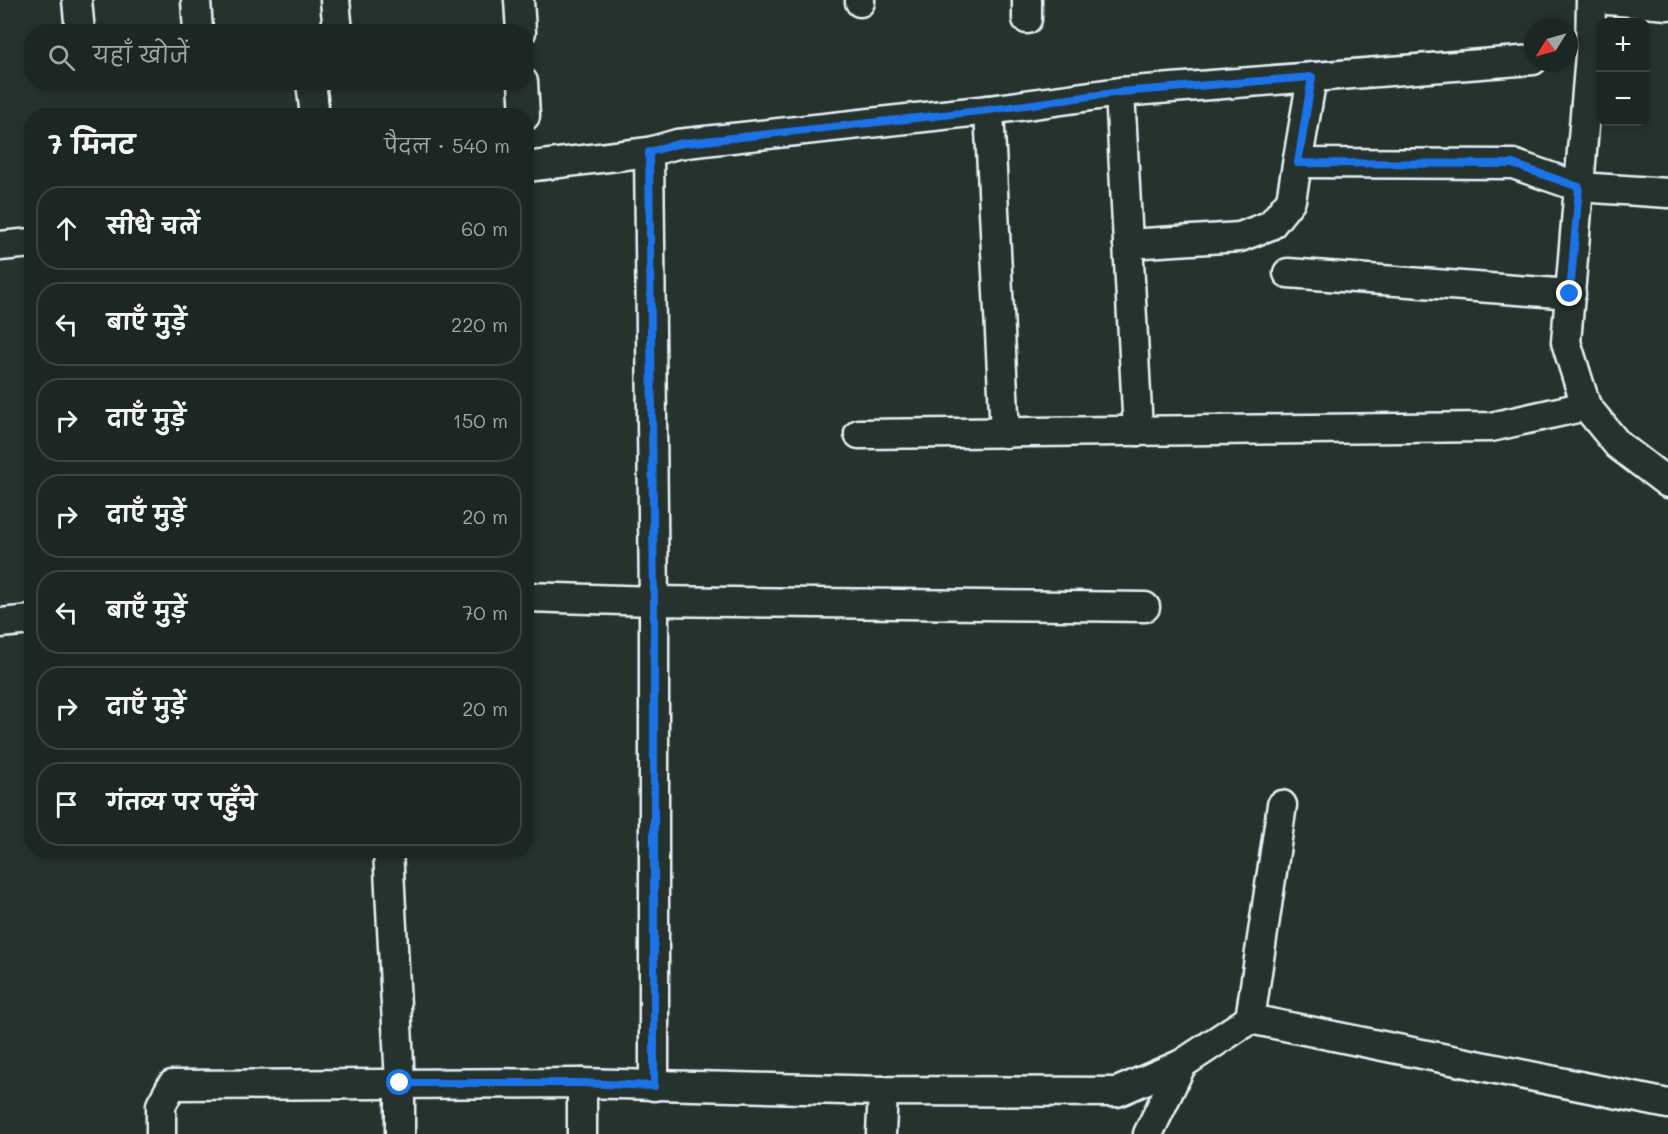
<!DOCTYPE html>
<html lang="hi">
<meta charset="utf-8">
<style>
body{margin:0;font-family:Mali,"Playpen Sans Deva",sans-serif;background:#252e2a;color:#f1f3f6}
.controls{position:absolute;right:18px;top:18px;display:grid;overflow:hidden;border-radius:12px;box-shadow:0 3px 9px #0003}
.controls button{width:54px;height:54px;display:grid;place-items:center;padding:0;border:0;border-bottom:2px solid #3a4340;background:#1c2622;color:#f1f3f6;font:30px sans-serif}
.compass{position:absolute;left:1524px;top:18px;width:54px;height:54px;border-radius:50%;background:#1c2622;box-shadow:0 3px 9px #0003;rotate:233deg}
.stop{position:absolute;width:18px;height:18px;margin:-14px;border:4px solid #1a73e8;border-radius:50%;background:#fff}
.stop.end{background:#1a73e8;border-color:#fff;box-shadow:0 2px 6px #0008}
.list{margin:0;padding:0;list-style:none}
h2{display:flex;justify-content:space-between;align-items:center;height:78px;margin:0;padding:0 24px;font-size:26px}
h2 small{font-size:20px;font-weight:400;color:#a0a5a5}
.list li{display:grid;grid-template-columns:39px 1fr auto;gap:18px;align-items:center;box-sizing:border-box;height:84px;margin:0 12px 12px;padding:0 12px;border:2px solid #3a4340;border-radius:24px}
.list b{display:block;font-size:22px;white-space:nowrap}
.list em{font-size:20px;font-style:normal;color:#a0a5a5}
.icon{flex:none;width:33px;height:33px;fill:none;stroke:currentColor;stroke-width:2;stroke-linecap:round;stroke-linejoin:round}
.map{position:relative;flex:none;width:1668px;height:1134px;overflow:hidden}
.search{position:absolute;background:#1c2622;box-shadow:0 3px 9px #0003;left:24px;top:24px;width:510px;height:66px;display:flex;align-items:center;gap:15px;box-sizing:border-box;padding:0 21px;border-radius:24px;color:#a0a5a5;font-size:22px}
.panel{position:absolute;background:#1c2622;box-shadow:0 3px 9px #0003;left:24px;top:108px;width:510px;height:750px;border-radius:24px}
.map>svg:first-child{display:block}
</style>
<div class="map">
<svg width="1668" height="1134" viewBox="0 0 1668 1134">
<rect width="100%" height="100%" fill="#26332d"/>
<filter id="ink" filterUnits="userSpaceOnUse"><feTurbulence type="fractalNoise" baseFrequency=".0167" numOctaves="2"/><feDisplacementMap in="SourceGraphic" scale="12" xChannelSelector="R" yChannelSelector="G"/><feConvolveMatrix kernelMatrix="1 2 1 2 8 2 1 2 1" color-interpolation-filters="sRGB"/></filter>
<g filter="url(#ink)">
<g fill="none" stroke-linecap="round" stroke-linejoin="round">
<g stroke="#e8f1f8" stroke-width="33">
<g id="minor">
<path d="M77,0l3,32"/>
<path d="M196,0l2,32"/>
<path d="M335,0l3,32"/>
<path d="M519,0l2,32"/>
<path d="M1591,0l-1,55 -24,287 20,64 32,39 50,38"/>
<path d="M1608,0l60,5"/>
<path d="M860,2v-2"/>
<path d="M1027,19v-19"/>
<path d="M311,82l4,34"/>
<path d="M523,82l2,34"/>
<path d="M1120,92l18,339"/>
<path d="M989,110l16,323"/>
<path d="M1298,163l215,1 66,23 89,6"/>
<path d="M526,167l123,-15"/>
<path d="M1128,244l112,-7 31,-12 20,-25 21,-123"/>
<path d="M0,246l32,-3"/>
<path d="M1288,273l283,21"/>
<path d="M859,434l632,-7 95,-21"/>
<path d="M526,597l128,4 491,6"/>
<path d="M0,623l32,-3"/>
<path d="M388,850l12,233v51"/>
<path d="M1250,1019l32,-214"/>
<path d="M582,1083v51"/>
<path d="M654,1086v-485l-5,-449 28,-8 312,-34 131,-18 413,-32"/>
<path d="M161,1134v-29l11,-20 408,-2 303,8 234,1 65,-28 68,-45 418,85"/>
<path d="M881,1134l2,-43"/>
<path d="M1148,1134l34,-70"/>
</g>
</g>
<use href="#minor" stroke="#26332d" stroke-width="28"/>
</g>
</g>
<g fill="none" stroke-linecap="round" stroke-linejoin="round" filter="url(#ink)">
<path stroke="#1a73e8" stroke-width="8" d="M400,1083h180l74,3v-485l-5,-449 28,-8 312,-34 131,-18 192,-15 -14,86 215,1 66,23 -9,107"/>
</g>
</svg>
<div class="controls">
<button>+</button>
<button>−</button>
</div>
<svg class="compass" viewBox="-18 -18 36 36"><path d="M0-13l5 13h-10z" fill="#e53935"/><path d="M0 13l5-13h-10z" fill="#a0a5a5"/></svg>
<div class="stop" style="left:400px;top:1083px"></div>
<div class="stop end" style="left:1570px;top:294px"></div>
<div class="search"><svg class="icon" aria-label="search" viewBox="0 0 24 24"><circle cx="10" cy="10" r="6"/><path d="M15 15l6 6"/></svg>यहाँ खोजें</div>
<section class="panel">
<h2>7 मिनट<small>पैदल · 540 m</small></h2>
<ul class="list">
<li><svg class="icon" aria-label="ahead" viewBox="0 0 24 24"><path d="M12 20V5M6 11l6-6 6 6"/></svg><div><b>सीधे चलें</b></div><em>60 m</em></li>
<li><svg class="icon" aria-label="left" viewBox="0 0 24 24"><path d="M17 20v-9H6M10 6l-5 5 5 5"/></svg><div><b>बाएँ मुड़ें</b></div><em>220 m</em></li>
<li><svg class="icon" aria-label="right" viewBox="0 0 24 24"><path d="M7 20v-9h11M14 6l5 5-5 5"/></svg><div><b>दाएँ मुड़ें</b></div><em>150 m</em></li>
<li><svg class="icon" aria-label="right" viewBox="0 0 24 24"><path d="M7 20v-9h11M14 6l5 5-5 5"/></svg><div><b>दाएँ मुड़ें</b></div><em>20 m</em></li>
<li><svg class="icon" aria-label="left" viewBox="0 0 24 24"><path d="M17 20v-9H6M10 6l-5 5 5 5"/></svg><div><b>बाएँ मुड़ें</b></div><em>70 m</em></li>
<li><svg class="icon" aria-label="right" viewBox="0 0 24 24"><path d="M7 20v-9h11M14 6l5 5-5 5"/></svg><div><b>दाएँ मुड़ें</b></div><em>20 m</em></li>
<li><svg class="icon" aria-label="arrive" viewBox="0 0 24 24"><path d="M6 21V4h12l-3 4 3 4H6"/></svg><div><b>गंतव्य पर पहुँचे</b></div></li>
</ul>
</section>
</div>
